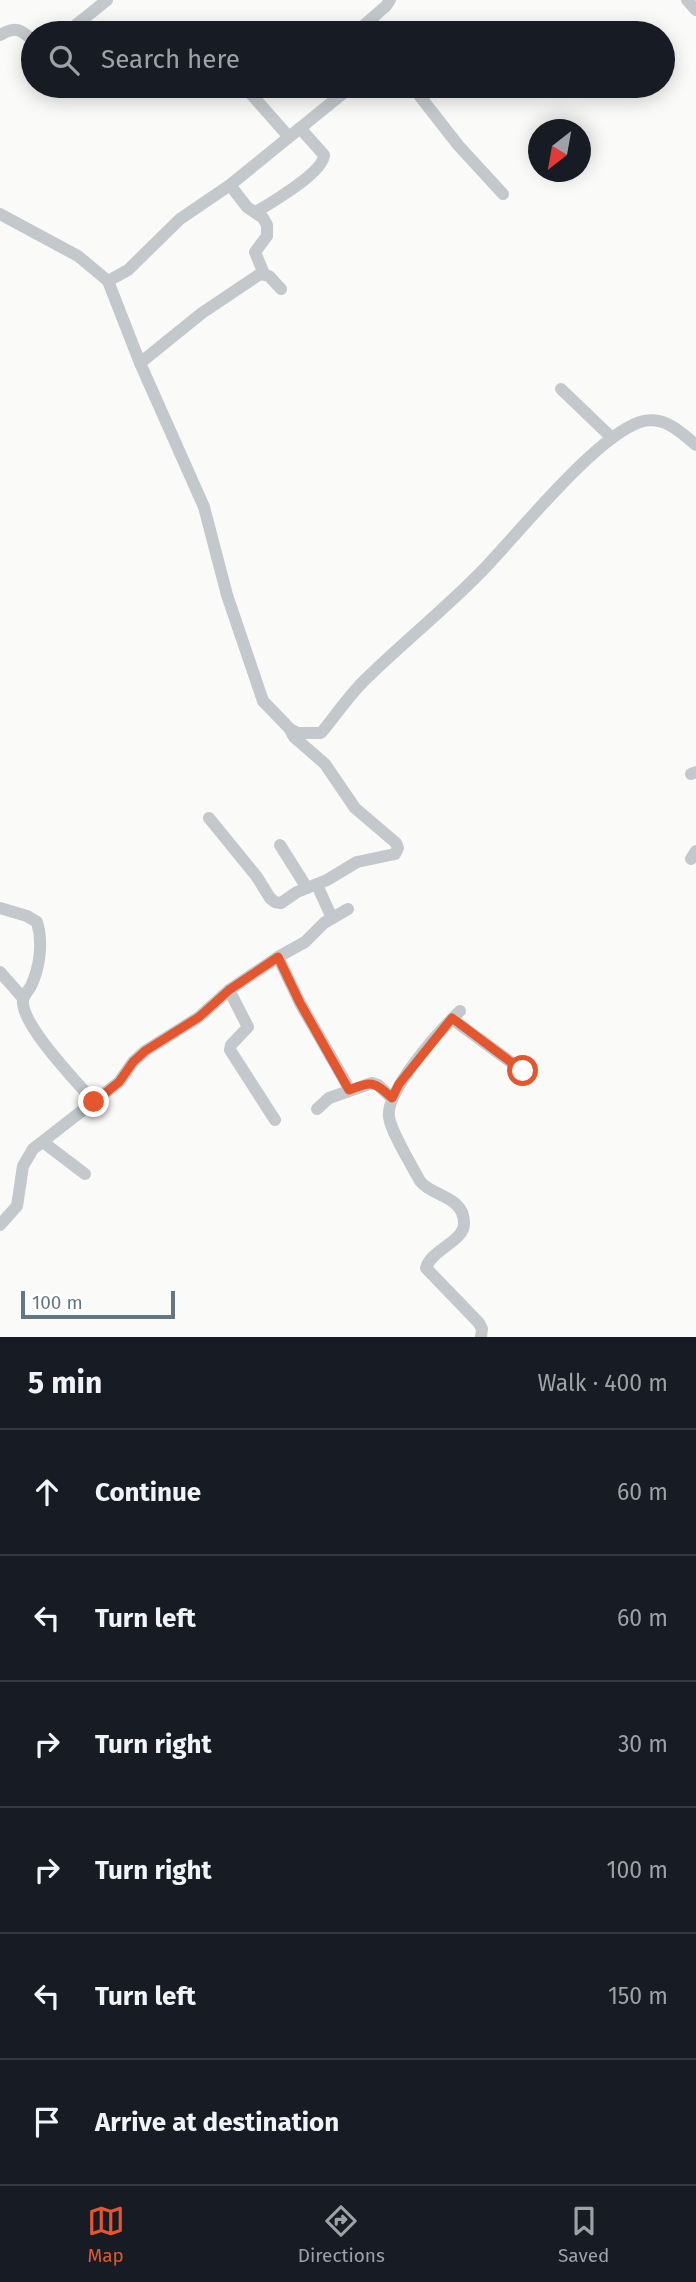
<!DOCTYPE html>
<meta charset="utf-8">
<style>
body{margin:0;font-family:"Fira Sans",sans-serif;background:#242831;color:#f1f3f6}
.compass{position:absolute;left:528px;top:119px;width:63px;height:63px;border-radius:50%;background:#171b24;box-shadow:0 4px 18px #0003;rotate:211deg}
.scale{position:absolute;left:21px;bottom:18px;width:154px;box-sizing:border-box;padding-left:7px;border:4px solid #657683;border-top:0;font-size:19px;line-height:24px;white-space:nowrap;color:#657683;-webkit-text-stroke:5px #fff;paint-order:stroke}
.stop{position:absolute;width:21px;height:21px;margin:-16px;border:5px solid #e4572e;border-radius:50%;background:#fff}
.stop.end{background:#e4572e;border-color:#fff;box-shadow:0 2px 7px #0008}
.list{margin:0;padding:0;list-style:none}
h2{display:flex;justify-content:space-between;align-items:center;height:91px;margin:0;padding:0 28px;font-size:30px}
h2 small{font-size:23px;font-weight:400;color:#9ea1a6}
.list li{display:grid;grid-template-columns:46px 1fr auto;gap:21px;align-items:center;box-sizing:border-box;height:126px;padding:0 28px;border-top:2px solid #363941}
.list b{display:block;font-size:26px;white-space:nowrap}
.list em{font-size:23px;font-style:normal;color:#9ea1a6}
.icon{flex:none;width:38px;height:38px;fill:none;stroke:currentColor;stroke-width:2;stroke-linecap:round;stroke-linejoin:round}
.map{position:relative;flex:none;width:696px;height:1337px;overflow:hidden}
.search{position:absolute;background:#171b24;box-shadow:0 4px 18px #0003;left:21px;right:21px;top:21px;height:77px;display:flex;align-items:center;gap:18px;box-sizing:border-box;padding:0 24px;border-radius:38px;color:#9ea1a6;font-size:26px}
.sheet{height:847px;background:#171b24}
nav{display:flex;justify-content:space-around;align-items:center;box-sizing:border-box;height:98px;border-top:2px solid #363941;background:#171b24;font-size:19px;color:#9ea1a6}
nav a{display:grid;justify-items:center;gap:4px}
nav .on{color:#e4572e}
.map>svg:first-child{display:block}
</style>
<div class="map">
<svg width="696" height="1337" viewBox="0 0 696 1337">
<rect width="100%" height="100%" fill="#fafaf8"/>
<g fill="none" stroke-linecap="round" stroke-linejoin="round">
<g stroke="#c3c8cc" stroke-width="12">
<path d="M687,0l9,10"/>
<path d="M66,33l41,-33"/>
<path d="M289,33l7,-4"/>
<path d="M355,33l31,-27 4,-6"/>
<path d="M0,35c16,-9 21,-6 33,6"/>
<path d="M244,86l45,51"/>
<path d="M412,86l46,59 45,49"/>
<path d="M230,185l17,22 16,11 4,7v11l-12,16 9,22"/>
<path d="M256,212c16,-10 67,-39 68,-57l-24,-27"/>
<path d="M0,214l78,42 30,25 32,82 64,144 23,88 36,106 27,28 8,4h23c16,-19 30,-41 48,-57 37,-36 77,-68 113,-105 36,-37 113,-134 158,-149 23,-7 40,9 56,23"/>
<path d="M108,281l20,-11 52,-51 50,-34 122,-99"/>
<path d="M140,363l62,-50 58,-39 9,2 12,13"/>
<path d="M561,389l51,49"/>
<path d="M691,774l5,-2"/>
<path d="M209,818l48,59 13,21 5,4 6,1 16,-11 30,-12 30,-18 38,-8 3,-6 -2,-5 -41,-35 -30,-44 -31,-27 -4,-8"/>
<path d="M280,845l27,43"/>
<path d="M691,859l5,-8"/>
<path d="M317,885l15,33"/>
<path d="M0,908l27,8 10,6c6,20 3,45 -6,64 -3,5 -7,9 -8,14 -3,24 55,83 71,102"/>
<path d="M278,957l22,46 50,87"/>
<path d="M0,972l23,26"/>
<path d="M229,990l19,37 -17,18 -1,5 45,70"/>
<path d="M460,1011c-19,18 -75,80 -71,106 2,15 23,49 31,64 12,16 45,15 44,43 0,17 -33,26 -38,44l53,55 3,6 -1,8"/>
<path d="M452,1019l71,52"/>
<path d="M317,1109l12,-11 43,-15 6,2 14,13"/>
<path d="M43,1142l42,32"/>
<path d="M0,1225l17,-19 6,-40 10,-17 86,-67 14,-20 12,-11 54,-34 30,-27 49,-33 27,-15 19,-19 24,-14"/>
</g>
</g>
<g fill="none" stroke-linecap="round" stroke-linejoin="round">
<path stroke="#e4572e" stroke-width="9" d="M94,1102l25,-20 14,-20 12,-11 54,-34 30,-27 49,-33 22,46 49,87c23,-9 25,-9 43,8l7,-14 53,-66 71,53"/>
</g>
</svg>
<svg class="compass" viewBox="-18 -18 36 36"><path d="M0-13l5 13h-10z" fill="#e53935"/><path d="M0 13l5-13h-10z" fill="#9ea1a6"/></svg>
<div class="scale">100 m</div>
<div class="stop" style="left:523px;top:1071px"></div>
<div class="stop end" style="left:94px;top:1102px"></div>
<div class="search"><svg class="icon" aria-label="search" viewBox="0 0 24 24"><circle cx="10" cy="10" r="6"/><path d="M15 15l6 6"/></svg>Search here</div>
</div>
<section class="sheet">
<h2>5 min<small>Walk · 400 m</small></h2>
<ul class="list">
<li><svg class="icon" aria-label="ahead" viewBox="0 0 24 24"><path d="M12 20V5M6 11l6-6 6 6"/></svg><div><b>Continue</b></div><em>60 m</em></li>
<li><svg class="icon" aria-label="left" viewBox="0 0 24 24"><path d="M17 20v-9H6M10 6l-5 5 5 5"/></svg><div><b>Turn left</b></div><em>60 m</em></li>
<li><svg class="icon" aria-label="right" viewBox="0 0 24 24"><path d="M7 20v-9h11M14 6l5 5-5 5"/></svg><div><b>Turn right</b></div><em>30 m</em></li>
<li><svg class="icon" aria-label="right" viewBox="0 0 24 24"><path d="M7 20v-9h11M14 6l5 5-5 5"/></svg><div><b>Turn right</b></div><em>100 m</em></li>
<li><svg class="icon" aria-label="left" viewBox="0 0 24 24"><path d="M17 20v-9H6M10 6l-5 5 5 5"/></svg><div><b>Turn left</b></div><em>150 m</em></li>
<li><svg class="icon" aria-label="arrive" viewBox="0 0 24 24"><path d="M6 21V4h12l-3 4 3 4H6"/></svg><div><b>Arrive at destination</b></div></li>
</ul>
</section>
<nav>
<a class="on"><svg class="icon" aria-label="map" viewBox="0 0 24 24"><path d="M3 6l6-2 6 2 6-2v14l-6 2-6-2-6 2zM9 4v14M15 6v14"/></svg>Map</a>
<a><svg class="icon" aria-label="directions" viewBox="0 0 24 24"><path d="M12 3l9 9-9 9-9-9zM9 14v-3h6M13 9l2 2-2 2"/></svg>Directions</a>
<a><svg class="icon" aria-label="saved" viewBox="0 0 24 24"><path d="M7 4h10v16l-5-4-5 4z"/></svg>Saved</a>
</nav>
